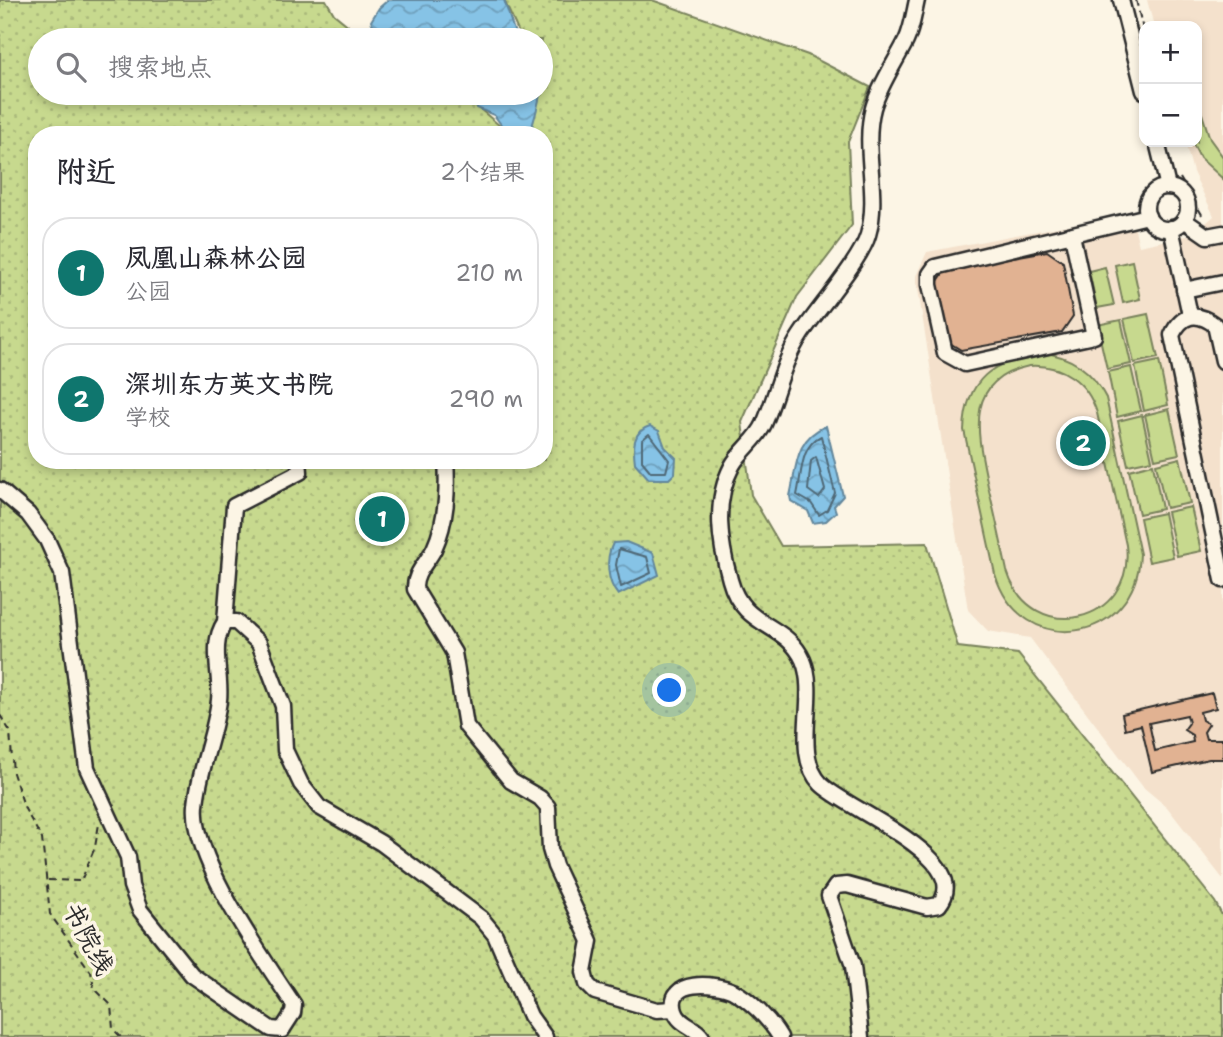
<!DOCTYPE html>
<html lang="zh">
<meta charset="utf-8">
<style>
body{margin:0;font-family:"Shantell Sans","LXGW WenKai TC",sans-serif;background:#f2f2f3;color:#2b2b33}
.controls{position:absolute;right:21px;top:21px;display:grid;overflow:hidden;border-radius:14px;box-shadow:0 4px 10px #0003}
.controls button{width:63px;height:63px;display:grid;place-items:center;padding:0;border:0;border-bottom:2px solid #e1e1e2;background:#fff;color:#2b2b33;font:35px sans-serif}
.you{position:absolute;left:670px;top:691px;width:24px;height:24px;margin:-18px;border:5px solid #fff;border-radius:50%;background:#1a73e8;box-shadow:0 0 0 10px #1a73e833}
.badge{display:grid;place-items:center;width:46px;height:46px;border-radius:50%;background:#0f766e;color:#fff;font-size:23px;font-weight:700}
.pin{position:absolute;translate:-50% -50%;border:4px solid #fff;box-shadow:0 2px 7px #0006}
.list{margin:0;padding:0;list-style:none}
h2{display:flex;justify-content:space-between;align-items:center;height:91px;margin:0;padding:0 28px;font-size:30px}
h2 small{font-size:23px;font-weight:400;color:#7c7c81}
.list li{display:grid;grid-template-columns:46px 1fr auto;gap:21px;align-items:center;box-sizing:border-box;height:112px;margin:0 14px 14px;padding:0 14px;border:2px solid #e1e1e2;border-radius:28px}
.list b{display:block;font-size:26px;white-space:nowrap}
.list p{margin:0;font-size:23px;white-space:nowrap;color:#7c7c81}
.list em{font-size:23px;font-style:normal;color:#7c7c81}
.icon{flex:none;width:38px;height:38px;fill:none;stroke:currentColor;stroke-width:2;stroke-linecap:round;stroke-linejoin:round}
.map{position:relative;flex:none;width:1223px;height:1037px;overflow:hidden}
.search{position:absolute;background:#fff;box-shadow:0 4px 10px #0003;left:28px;top:28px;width:525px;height:77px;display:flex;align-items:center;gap:18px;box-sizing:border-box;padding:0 24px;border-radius:38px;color:#7c7c81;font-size:26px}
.panel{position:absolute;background:#fff;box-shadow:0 4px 10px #0003;left:28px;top:126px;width:525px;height:343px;border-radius:28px}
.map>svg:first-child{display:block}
</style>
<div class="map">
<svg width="1223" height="1037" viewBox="0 0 1223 1037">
<defs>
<pattern id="park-dots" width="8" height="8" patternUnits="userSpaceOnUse" patternTransform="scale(1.75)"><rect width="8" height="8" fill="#c7d98e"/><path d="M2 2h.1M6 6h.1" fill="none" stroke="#abba7b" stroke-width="1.8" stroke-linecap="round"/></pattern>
<pattern id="water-waves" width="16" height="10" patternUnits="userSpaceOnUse" patternTransform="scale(1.75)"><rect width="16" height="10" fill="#86c3e6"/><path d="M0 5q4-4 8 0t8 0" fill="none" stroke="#6e9fbb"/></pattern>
</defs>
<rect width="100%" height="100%" fill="#fcf5e5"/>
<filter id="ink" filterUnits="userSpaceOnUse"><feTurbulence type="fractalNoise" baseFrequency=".0143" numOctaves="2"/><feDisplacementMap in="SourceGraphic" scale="14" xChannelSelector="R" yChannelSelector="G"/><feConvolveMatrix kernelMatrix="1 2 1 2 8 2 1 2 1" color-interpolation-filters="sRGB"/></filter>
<g filter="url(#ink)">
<path fill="#f4e1cc" d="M1147,0h76v879l-56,-72 -24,-20 -113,-149 -42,-7 -20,-21 -52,-334 11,-24 204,-39 8,33 53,-11 22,-19 -21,-44 -8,-30h12v-116h-43z"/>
<path fill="url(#park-dots)" stroke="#79825c" stroke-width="2" fill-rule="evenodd" d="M0,0h326l8,14 32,26h-326v53h421l39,33 41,-33v-53h-19l-18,-40h148l156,55 62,32 -22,55 4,83 -55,72 -55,125 9,73 30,51 146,-3 31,104 60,7 197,248 8,15v120h-1223zM37,135h507v325h-507z"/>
<g fill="#c7d98e" stroke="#79825c" stroke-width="2" fill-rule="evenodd">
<path d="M1197,98l13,41 13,18v22l-23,-21 -8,-16h5z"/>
<path d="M1132,261l8,38 -17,4 -8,-38z"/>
<path d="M1105,267l9,38 -17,3 -8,-37z"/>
<path d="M1148,314l10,44 -24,5 -10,-44z"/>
<path d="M1121,320l10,44 -24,5 -10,-44z"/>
<path d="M1040,352c31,4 52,18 66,46l34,156c-3,90 -119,107 -145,20l-31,-144c2,-53 30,-68 76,-78zM1029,366c33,-2 58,15 68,47l29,132c10,79 -95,103 -119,26 -6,-28 -12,-57 -19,-85 -10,-50 -26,-106 41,-120z"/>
<path d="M1159,361l9,44 -24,6 -9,-45z"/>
<path d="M1131,367l10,44 -24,6 -9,-45z"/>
<path d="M1169,409l10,45 -24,5 -10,-44z"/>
<path d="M1142,415l10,45 -24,5 -10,-44z"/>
<path d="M1180,458l10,45 -24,5 -10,-44z"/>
<path d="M1153,464l9,45 -23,5 -10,-44z"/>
<path d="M1191,507l10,44 -24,5 -10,-44z"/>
<path d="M1164,513l9,44 -24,5 -9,-44z"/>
</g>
<g fill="url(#water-waves)" stroke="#62869b" stroke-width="2">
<path d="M388,0h116l13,40h-137l-9,-19 8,-13z"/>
<path d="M541,83c1,10 -8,42 -12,52l-21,-1 -14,-19 -17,-7 -1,-5 -7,1 -10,-11h82z"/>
<path d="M650,426l9,5 6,16 11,11 -1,15 -6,6h-20l-14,-16c-2,-15 -3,-32 15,-37z"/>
<path d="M826,426l17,70 -9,10 2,6 -10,9 -13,2 -5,-12 -17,-10 -1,-5c7,-29 4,-57 36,-70z"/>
<path d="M626,542l27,11 6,22 -41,20c-11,-13 -13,-36 -5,-52z"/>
</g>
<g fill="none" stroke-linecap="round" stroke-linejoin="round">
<g stroke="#4f6876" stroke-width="2">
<path d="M649,434l20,26 -3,12h-15l-9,-11v-21z"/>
<path d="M821,436l14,57 -8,17 -8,5 -8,-12 -14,-8c5,-21 3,-49 24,-59z"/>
<path d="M816,457l9,33 -6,8 -11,-8 3,-29z"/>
<path d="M619,549l28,8 4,16 -30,14 -5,-22z"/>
</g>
</g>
<g fill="#e1b292" stroke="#2b2b2b" stroke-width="2" fill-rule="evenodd">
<path d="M1047,251l16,11 10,54 -11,16 -101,18 -16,-10 -9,-56 10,-15z"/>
<path d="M1212,693l4,15 -16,4 2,8 7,4 -5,8 2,7h17v20h-14l-57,13 -11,-47 -16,4 -3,-15zM1187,715l2,8 -5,7 8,5 1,7 -38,9 -6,-28z"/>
</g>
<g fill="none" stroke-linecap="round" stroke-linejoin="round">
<g stroke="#2b2b2b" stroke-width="19">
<g id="minor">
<path d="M1121,0l23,91"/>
<path d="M1157,142l11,45"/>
<circle cx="1167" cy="208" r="21"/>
<path d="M1184,220l23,16 16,-3"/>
<path d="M1171,228l19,87"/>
<path d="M1072,235l22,101 -129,28 -20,-11 -15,-68v-11l5,-7 213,-51"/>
<path d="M1184,290l39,-8"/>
<path d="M1223,361l-8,-36c-18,-14 -33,-11 -43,10l51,245"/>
<path d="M446,460c2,30 1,61 -12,89 -7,14 -20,24 -19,40l39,64 12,73 45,55 29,17 8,9 2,42 5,17 35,75 -6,31 3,12 8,8 62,18 17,-1"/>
<path d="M0,490l28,24 19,26 15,33 25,195 41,89 3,29 9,24 52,65 79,54 11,1 11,-17 1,-8c-30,-46 -103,-146 -98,-200 3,-36 19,-70 23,-105 3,-26 -10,-55 6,-78h11l23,21 24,63 2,44 16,34 18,23 62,36 100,75 14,17 35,81 15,21"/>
<path d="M225,622l9,-116 66,-34 -1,-12"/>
<path d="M702,1037c-7,-11 -23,-12 -27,-26 -10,-33 41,-28 58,-20 17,9 37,29 47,46"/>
<path d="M861,1037l-8,-71 -24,-70 7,-10 11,-1 80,22 12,-2c37,-47 -94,-96 -118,-121 -30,-31 -2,-87 -18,-124 -17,-38 -60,-31 -73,-80 -10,-36 -17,-78 2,-114 8,-15 25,-26 32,-42 13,-29 18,-61 36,-88 16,-25 61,-76 68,-101 12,-41 -6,-86 5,-127 7,-24 22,-45 33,-67 6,-12 8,-28 11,-41"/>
</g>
</g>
<g stroke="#2b2b2b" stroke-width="2" stroke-dasharray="7 5" stroke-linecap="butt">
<path d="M1136,0l8,34"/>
<path d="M1180,178l24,40"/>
<path d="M0,715l10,16 3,42 12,36 17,30 8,75 41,58 3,16 17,17 2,24 8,8"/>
<path d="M48,880l33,1 14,-34 4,-23"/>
</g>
<use href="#minor" stroke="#fcf5e5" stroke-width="14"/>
</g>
</g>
<g text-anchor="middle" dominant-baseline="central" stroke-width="7" stroke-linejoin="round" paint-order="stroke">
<g font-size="26" fill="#2b2b2b" stroke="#fcf5e5">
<text transform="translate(89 938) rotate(62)">书院线</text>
</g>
</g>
</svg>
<div class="controls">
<button>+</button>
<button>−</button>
</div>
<div class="you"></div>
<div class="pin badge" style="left:382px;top:519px">1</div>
<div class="pin badge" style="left:1083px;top:443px">2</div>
<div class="search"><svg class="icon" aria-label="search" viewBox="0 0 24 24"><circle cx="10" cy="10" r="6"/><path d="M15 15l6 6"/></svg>搜索地点</div>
<section class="panel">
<h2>附近<small>2个结果</small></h2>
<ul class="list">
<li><span class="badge">1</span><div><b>凤凰山森林公园</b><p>公园</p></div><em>210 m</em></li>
<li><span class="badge">2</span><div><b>深圳东方英文书院</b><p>学校</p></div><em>290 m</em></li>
</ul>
</section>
</div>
